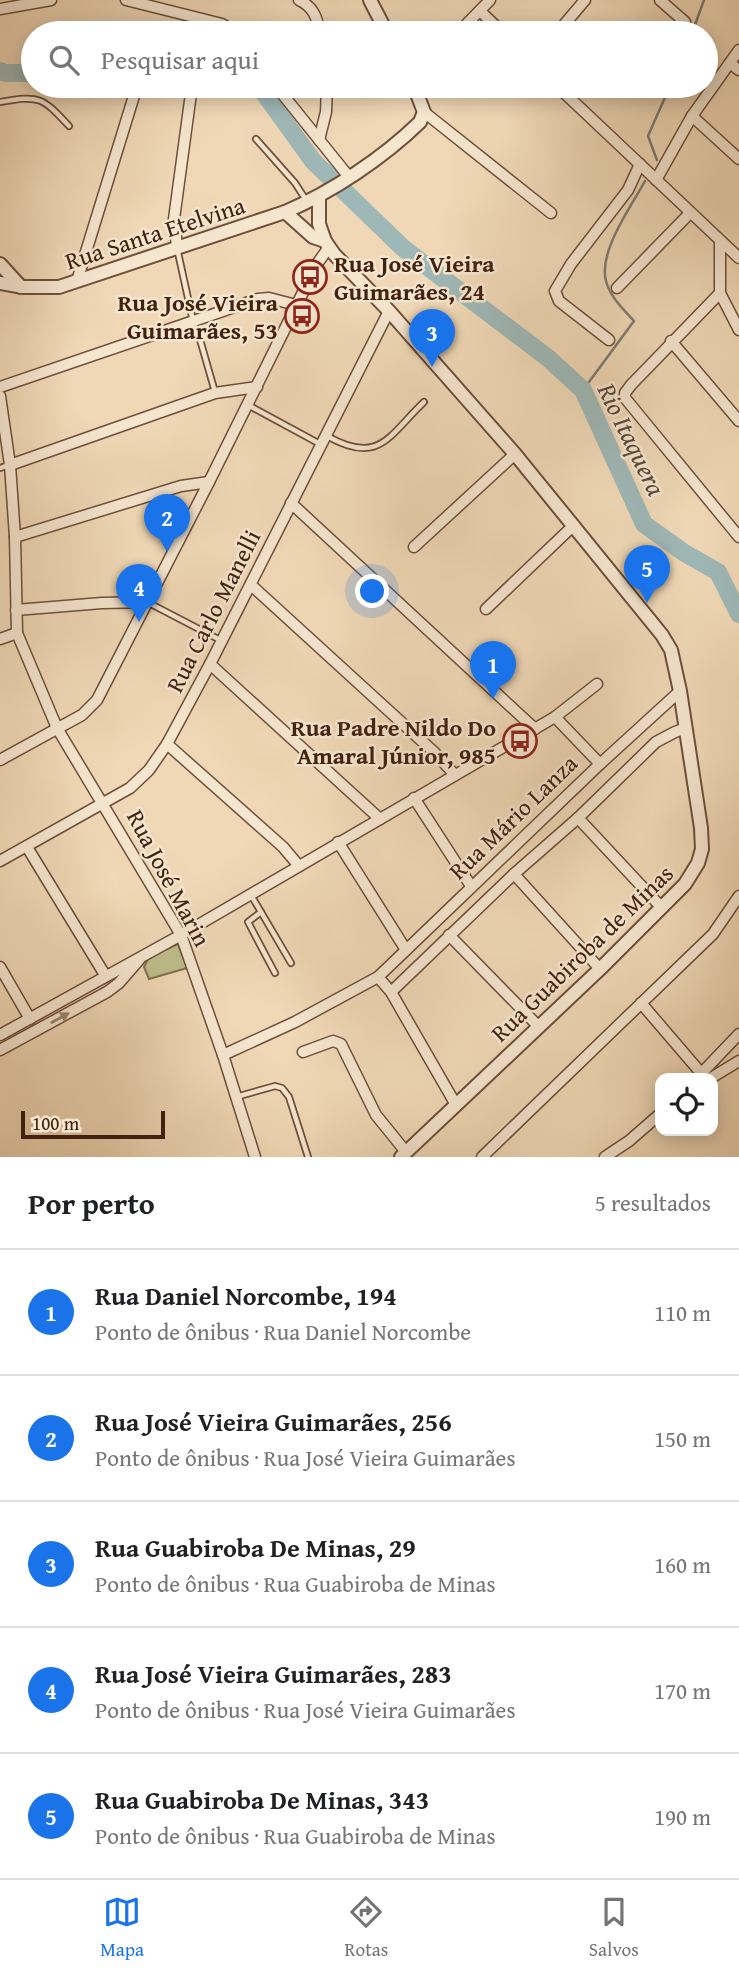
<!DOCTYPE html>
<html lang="pt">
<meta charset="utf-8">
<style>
body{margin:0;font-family:"Gentium Book Plus",serif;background:#f6f6f6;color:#202124}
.controls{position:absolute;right:21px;bottom:21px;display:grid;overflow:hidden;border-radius:14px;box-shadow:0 4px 18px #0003}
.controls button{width:63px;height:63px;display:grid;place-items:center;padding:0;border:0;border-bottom:2px solid #e0e0e0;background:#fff;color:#202124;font:35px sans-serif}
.scale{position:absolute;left:21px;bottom:18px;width:144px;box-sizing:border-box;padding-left:7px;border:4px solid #422110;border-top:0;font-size:19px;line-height:24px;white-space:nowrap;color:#422110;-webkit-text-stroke:5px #f5e6d0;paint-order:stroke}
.you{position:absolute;left:373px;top:592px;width:24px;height:24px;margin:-18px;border:5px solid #fff;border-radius:50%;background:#1a73e8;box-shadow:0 0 0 10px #1a73e833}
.badge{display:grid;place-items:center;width:46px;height:46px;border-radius:50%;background:#1a73e8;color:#fff;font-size:23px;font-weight:700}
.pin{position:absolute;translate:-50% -58px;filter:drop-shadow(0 2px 4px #0008)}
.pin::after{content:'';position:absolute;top:37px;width:24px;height:21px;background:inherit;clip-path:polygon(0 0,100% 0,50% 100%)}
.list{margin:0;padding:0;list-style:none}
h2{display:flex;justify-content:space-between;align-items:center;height:91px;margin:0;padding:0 28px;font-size:30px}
h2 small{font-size:23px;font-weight:400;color:#757577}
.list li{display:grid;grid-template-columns:46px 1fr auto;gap:21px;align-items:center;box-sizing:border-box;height:126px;padding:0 28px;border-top:2px solid #e0e0e0}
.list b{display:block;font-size:26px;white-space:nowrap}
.list p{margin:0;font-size:23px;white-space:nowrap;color:#757577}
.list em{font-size:23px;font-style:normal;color:#757577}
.icon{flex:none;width:38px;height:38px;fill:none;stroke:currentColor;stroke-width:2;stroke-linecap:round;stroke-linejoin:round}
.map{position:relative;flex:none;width:739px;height:1157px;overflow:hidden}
.search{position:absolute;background:#fff;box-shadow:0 4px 18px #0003;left:21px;right:21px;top:21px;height:77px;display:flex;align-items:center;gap:18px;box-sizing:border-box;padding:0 24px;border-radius:38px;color:#757577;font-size:26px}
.sheet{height:721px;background:#fff}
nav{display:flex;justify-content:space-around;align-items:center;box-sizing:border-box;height:98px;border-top:2px solid #e0e0e0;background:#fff;font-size:19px;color:#757577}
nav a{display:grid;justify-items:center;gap:4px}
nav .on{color:#1a73e8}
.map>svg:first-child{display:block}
</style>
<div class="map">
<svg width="739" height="1157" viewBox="0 0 739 1157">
<rect width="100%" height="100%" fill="#f0d8b6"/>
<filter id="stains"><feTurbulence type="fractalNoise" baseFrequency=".00286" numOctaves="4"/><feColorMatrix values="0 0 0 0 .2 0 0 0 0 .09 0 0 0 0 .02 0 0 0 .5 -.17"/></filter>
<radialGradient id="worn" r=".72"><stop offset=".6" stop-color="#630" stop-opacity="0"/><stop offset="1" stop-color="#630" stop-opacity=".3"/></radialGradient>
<path fill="#bdbe8b" stroke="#80704e" stroke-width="2" d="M178,944l9,24 -38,11 -5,-12 5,-10z"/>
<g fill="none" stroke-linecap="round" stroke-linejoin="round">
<g stroke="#797c74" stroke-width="2.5">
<path d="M692,33l12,-33"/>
<path d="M657,160l-9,-24 22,-50"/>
<path d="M583,390l51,-69c-10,-11 -24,-24 -28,-40 -8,-29 25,-74 39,-100"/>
</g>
<g stroke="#9eb8b7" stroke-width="18">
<path d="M156,33l29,-3 7,3"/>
<path d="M0,71l6,2h27"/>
<path d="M259,86l54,75 90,87 145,110 35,32 61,134 39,28 35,20 21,42"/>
</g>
<g stroke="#6e4f3a" stroke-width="8">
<g id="service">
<path d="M0,102c40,-7 42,-5 69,24"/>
<path d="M256,139l39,44 11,17"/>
<path d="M177,248l16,73 8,22 14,49"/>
<path d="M248,405l72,39"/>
<path d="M327,436c53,30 62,-1 97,-34"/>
<path d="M0,468l9,-3"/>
<path d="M149,603l73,38"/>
<path d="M251,895l40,68"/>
<path d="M261,912l-13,10 27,51"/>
<path d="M236,1097l39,-11 7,2 7,9 19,60"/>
</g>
</g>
<g stroke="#6e4f3a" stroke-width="13">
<g id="minor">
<path d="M126,0l96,24 15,9"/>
<path d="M299,0c15,7 18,18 21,33"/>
<path d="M660,0l25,22"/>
<path d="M0,9l51,-9"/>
<path d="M480,11l23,22"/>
<path d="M458,33l32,-33"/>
<path d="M557,33l28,-33"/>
<path d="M730,63l9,7"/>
<path d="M276,86l73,91"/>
<path d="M557,86l182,172"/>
<path d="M424,112l127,101"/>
<path d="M692,116l47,43"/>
<path d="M319,140l7,-28 1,-26"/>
<path d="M656,180l36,-64 47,-66"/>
<path d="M720,241v52l19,37"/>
<path d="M177,247l-3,-28 18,-133"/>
<path d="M77,281l60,-195"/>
<path d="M617,288l73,-75"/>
<path d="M720,293l-89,92 -6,8v5l114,139"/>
<path d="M609,340l-50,-39 -4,-10 16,-27 57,-74 12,-26"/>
<path d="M671,341l68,80"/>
<path d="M0,387l258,-88 11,-1 27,7"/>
<path d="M0,396l10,69 5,72 2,96 40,95 124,207 42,120 32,102"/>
<path d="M10,465l205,-72 42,-6"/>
<path d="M291,503l244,226"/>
<path d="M15,537l166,-51 28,-4"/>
<path d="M414,547l101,-93"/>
<path d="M251,585l184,168 20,22"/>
<path d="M486,609l88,-84"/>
<path d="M16,610l86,-7 46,-1"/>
<path d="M0,639l17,-6"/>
<path d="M210,664l170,155"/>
<path d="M555,717l45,47"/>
<path d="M167,744l116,103 16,19"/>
<path d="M0,760l82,-45 15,-15 112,-218 108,-218 12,-17"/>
<path d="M414,798l57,88"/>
<path d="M578,818l84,90"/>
<path d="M338,842l68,108"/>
<path d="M27,847l78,128"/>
<path d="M0,861l130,-73 19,-18 18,-26 43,-80 179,-353"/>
<path d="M514,874l86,95"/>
<path d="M449,935l90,92"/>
<path d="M0,967l30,52"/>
<path d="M378,977l13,15 65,113"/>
<path d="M391,992l123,-118 64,-56 78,-76 19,-10 11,-4"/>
<path d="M641,1003l60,70"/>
<path d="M0,1035l181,-100 374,-218 42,-33"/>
<path d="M0,1050l107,-58 12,-9 20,-23"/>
<path d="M303,1052l30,-11 8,3 35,71 30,37"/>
<path d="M223,1055l72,-33 83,-45 222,-213 80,-73"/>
<path d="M697,1078l42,-44"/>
<path d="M711,1078l28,-17"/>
<path d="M482,1157l231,-223 26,-38"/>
<path d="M605,1157l24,-16 31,-27"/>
</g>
</g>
<g stroke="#6e4f3a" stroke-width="16">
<g id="tertiary">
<path d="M370,0l17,33"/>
<path d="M319,197v27l6,17 9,13 55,57 126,143 147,181 9,15 9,41 21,137 1,21 -4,14 -13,21 -85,85 -199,188"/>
<path d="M285,212l28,25 12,4"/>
<path d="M0,264l21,23"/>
<path d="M0,283l23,4h36l226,-75c47,-20 98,-54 135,-90l4,-10 -10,-26"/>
</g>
</g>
<use href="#service" stroke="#f5e6d0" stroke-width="4.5"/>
<use href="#minor" stroke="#f5e6d0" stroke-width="10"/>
<use href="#tertiary" stroke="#f5e6d0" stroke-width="12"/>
</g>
<defs><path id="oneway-solid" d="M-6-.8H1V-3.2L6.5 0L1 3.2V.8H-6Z" transform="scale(1.75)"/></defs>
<use fill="#9c8470" href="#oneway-solid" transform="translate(60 1018) rotate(-29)"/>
<defs>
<g id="bus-ring" transform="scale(1.75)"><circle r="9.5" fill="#f5e6d0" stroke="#8f2418" stroke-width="1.5"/><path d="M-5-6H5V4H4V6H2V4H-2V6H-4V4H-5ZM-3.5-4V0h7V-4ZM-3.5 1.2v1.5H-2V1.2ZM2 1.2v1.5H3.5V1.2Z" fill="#8f2418"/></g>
</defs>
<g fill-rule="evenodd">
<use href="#bus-ring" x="310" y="277"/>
<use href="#bus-ring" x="302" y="316"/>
<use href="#bus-ring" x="520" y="741"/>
</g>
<g text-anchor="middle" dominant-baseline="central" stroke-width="5" stroke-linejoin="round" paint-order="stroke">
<g font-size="24" fill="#422110" stroke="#f5e6d0">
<text transform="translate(155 233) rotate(-18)">Rua Santa Etelvina</text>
<text transform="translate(213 611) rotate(-63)">Rua Carlo Manelli</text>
<text transform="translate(513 817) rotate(-44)">Rua Mário Lanza</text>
<text transform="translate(169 878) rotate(62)">Rua José Marin</text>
<text transform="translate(582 953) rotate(-44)">Rua Guabiroba de Minas</text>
</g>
<g font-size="24" font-weight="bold" fill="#422110" stroke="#f5e6d0" text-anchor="end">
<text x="334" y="263" text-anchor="start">Rua José Vieira<tspan x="334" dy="28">Guimarães, 24</tspan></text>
<text x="278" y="302">Rua José Vieira<tspan x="278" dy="28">Guimarães, 53</tspan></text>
<text x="496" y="727">Rua Padre Nildo Do<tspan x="496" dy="28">Amaral Júnior, 985</tspan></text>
</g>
<g font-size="26" font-style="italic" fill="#59473a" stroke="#f5e6d0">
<text transform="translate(632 439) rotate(64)">Rio Itaquera</text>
</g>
</g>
<rect width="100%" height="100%" filter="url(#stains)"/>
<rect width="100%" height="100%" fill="url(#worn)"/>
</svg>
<div class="controls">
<button><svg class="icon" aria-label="locate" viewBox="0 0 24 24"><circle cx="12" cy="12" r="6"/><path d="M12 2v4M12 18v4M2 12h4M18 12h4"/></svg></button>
</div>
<div class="scale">100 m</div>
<div class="you"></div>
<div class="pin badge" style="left:493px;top:699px">1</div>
<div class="pin badge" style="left:167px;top:552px">2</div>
<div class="pin badge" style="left:432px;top:367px">3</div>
<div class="pin badge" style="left:139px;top:622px">4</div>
<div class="pin badge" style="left:647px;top:603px">5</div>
<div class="search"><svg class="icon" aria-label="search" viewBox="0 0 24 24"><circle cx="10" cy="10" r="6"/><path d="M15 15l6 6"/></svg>Pesquisar aqui</div>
</div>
<section class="sheet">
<h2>Por perto<small>5 resultados</small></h2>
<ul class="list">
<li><span class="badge">1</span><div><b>Rua Daniel Norcombe, 194</b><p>Ponto de ônibus · Rua Daniel Norcombe</p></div><em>110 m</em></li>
<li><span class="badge">2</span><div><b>Rua José Vieira Guimarães, 256</b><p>Ponto de ônibus · Rua José Vieira Guimarães</p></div><em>150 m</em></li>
<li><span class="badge">3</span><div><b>Rua Guabiroba De Minas, 29</b><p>Ponto de ônibus · Rua Guabiroba de Minas</p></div><em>160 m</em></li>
<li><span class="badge">4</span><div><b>Rua José Vieira Guimarães, 283</b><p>Ponto de ônibus · Rua José Vieira Guimarães</p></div><em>170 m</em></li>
<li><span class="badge">5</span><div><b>Rua Guabiroba De Minas, 343</b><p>Ponto de ônibus · Rua Guabiroba de Minas</p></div><em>190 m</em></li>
</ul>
</section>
<nav>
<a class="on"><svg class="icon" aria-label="map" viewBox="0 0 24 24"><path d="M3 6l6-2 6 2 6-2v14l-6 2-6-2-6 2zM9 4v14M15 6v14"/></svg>Mapa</a>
<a><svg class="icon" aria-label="directions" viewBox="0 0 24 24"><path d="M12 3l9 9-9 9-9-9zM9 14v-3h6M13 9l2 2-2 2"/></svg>Rotas</a>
<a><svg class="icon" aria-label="saved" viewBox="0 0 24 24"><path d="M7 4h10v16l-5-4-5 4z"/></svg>Salvos</a>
</nav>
